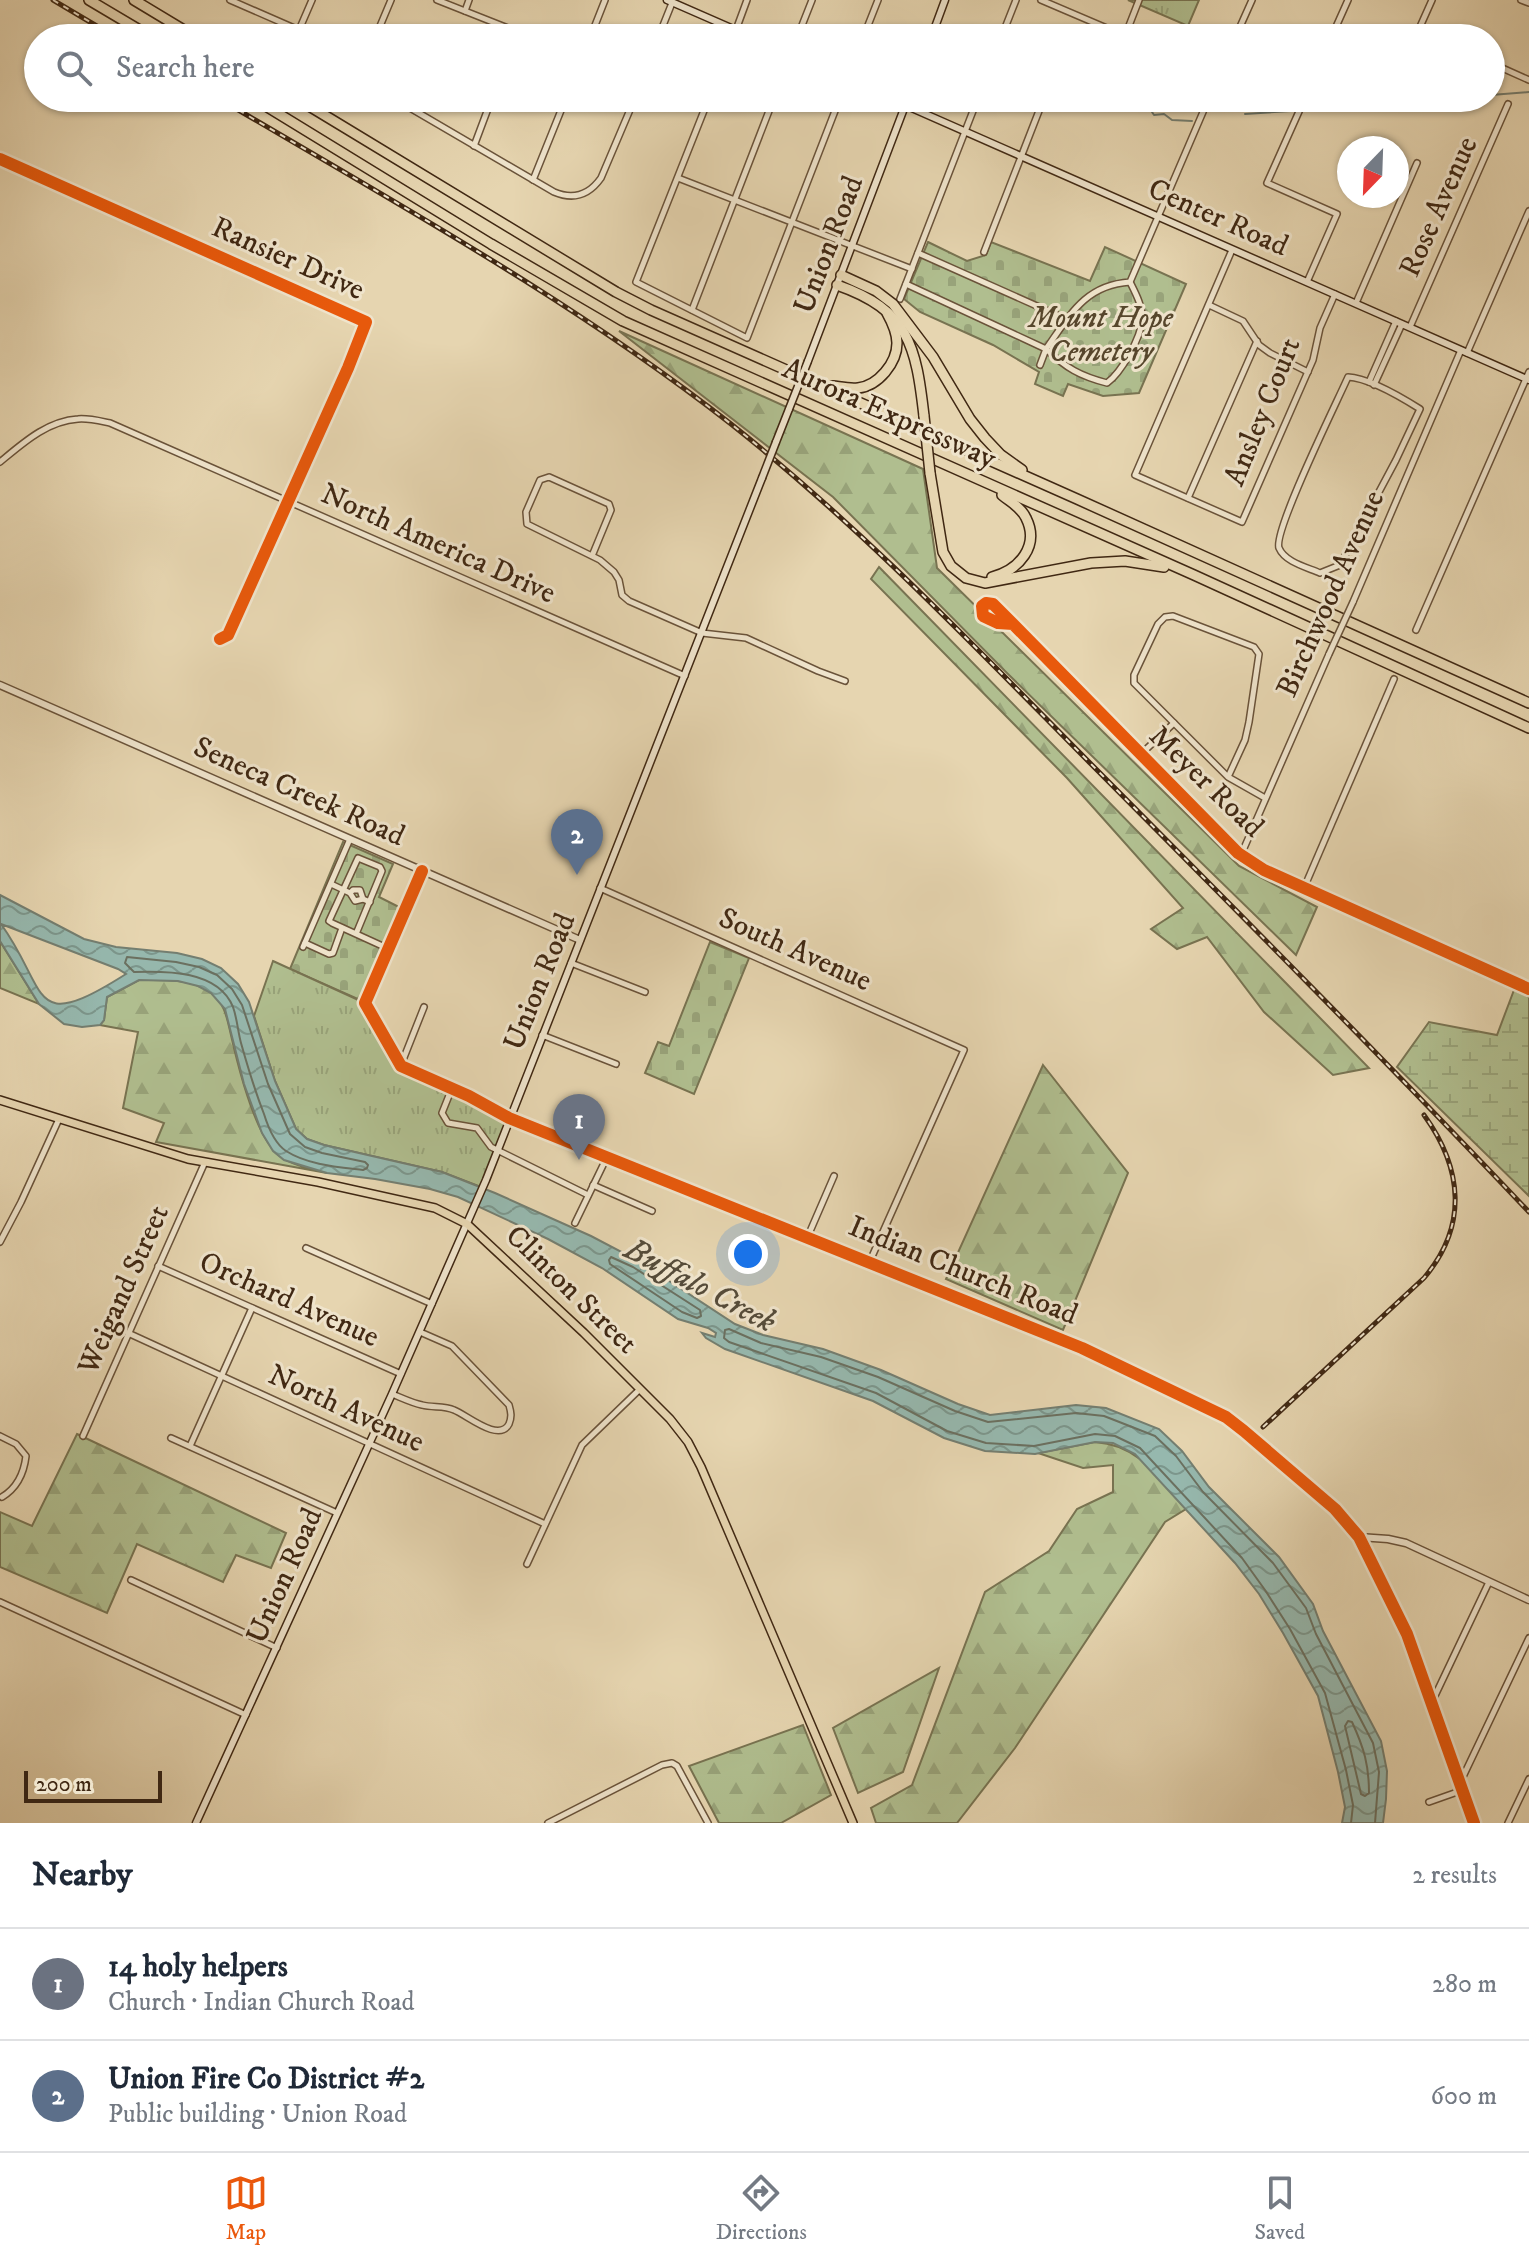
<!DOCTYPE html>
<meta charset="utf-8">
<style>
body{margin:0;font-family:"IM FELL DW Pica",serif;background:#f2f2f3;color:#1f2937}
.compass{position:absolute;left:1337px;top:136px;width:72px;height:72px;border-radius:50%;background:#fff;box-shadow:0 2px 6px #0004;rotate:203deg}
.scale{position:absolute;left:24px;bottom:20px;width:138px;box-sizing:border-box;padding-left:8px;border:4px solid #402813;border-top:0;font-size:22px;line-height:28px;white-space:nowrap;color:#402813;-webkit-text-stroke:6px #efe4cc;paint-order:stroke}
.you{position:absolute;left:748px;top:1254px;width:28px;height:28px;margin:-20px;border:6px solid #fff;border-radius:50%;background:#1a73e8;box-shadow:0 0 0 12px #1a73e833}
.badge{display:grid;place-items:center;width:52px;height:52px;border-radius:50%;background:#ea580c;color:#fff;font-size:26px;font-weight:700}
.pin{position:absolute;translate:-50% -66px;filter:drop-shadow(0 2px 4px #0008)}
.pin::after{content:'';position:absolute;top:42px;width:28px;height:24px;background:inherit;clip-path:polygon(0 0,100% 0,50% 100%)}
.list{margin:0;padding:0;list-style:none}
h2{display:flex;justify-content:space-between;align-items:center;height:104px;margin:0;padding:0 32px;font-size:34px}
h2 small{font-size:26px;font-weight:400;color:#747a83}
.list li{display:grid;grid-template-columns:52px 1fr auto;gap:24px;align-items:center;box-sizing:border-box;height:112px;padding:0 32px;border-top:2px solid #e0e1e3}
.list b{display:block;font-size:30px;white-space:nowrap}
.list p{margin:0;font-size:26px;white-space:nowrap;color:#747a83}
.list em{font-size:26px;font-style:normal;color:#747a83}
.icon{flex:none;width:44px;height:44px;fill:none;stroke:currentColor;stroke-width:2;stroke-linecap:round;stroke-linejoin:round}
.map{position:relative;flex:none;width:1529px;height:1823px;overflow:hidden}
.search{position:absolute;background:#fff;box-shadow:0 2px 6px #0004;left:24px;right:24px;top:24px;height:88px;display:flex;align-items:center;gap:20px;box-sizing:border-box;padding:0 28px;border-radius:44px;color:#747a83;font-size:30px}
.sheet{height:328px;background:#fff}
nav{display:flex;justify-content:space-around;align-items:center;box-sizing:border-box;height:112px;border-top:2px solid #e0e1e3;background:#fff;font-size:22px;color:#747a83}
nav a{display:grid;justify-items:center;gap:4px}
nav .on{color:#ea580c}
.map>svg:first-child{display:block}
</style>
<div class="map">
<svg width="1529" height="1823" viewBox="0 0 1529 1823">
<defs>
<pattern id="forest-firs" width="22" height="20" patternUnits="userSpaceOnUse" patternTransform="scale(2)"><rect width="22" height="20" fill="#b0be8f"/><path d="M5 1l3.5 6h-7zM16 11l3.5 6h-7z" fill="#98a37a"/></pattern>
<pattern id="wetland-marsh" width="20" height="14" patternUnits="userSpaceOnUse" patternTransform="scale(2)"><rect width="20" height="14" fill="#b0be8f"/><path d="M1 5h8M5 5V1M11 12h8M15 12V8" fill="none" stroke="#98a37a"/></pattern>
<pattern id="cemetery-stones" width="16" height="16" patternUnits="userSpaceOnUse" patternTransform="scale(2)"><rect width="16" height="16" fill="#b0be8f"/><path d="M2 7V4a2 2 0 0 1 4 0v3zM10 15v-3a2 2 0 0 1 4 0v3z" fill="#98a37a"/></pattern>
<pattern id="park-tufts" width="24" height="20" patternUnits="userSpaceOnUse" patternTransform="scale(2)"><rect width="24" height="20" fill="#b0be8f"/><path d="M3 7l-1-3M5 7V3M7 7l1-3M15 17l-1-3M17 17v-4M19 17l1-3" fill="none" stroke="#98a37a"/></pattern>
<pattern id="water-waves" width="16" height="10" patternUnits="userSpaceOnUse" patternTransform="scale(2)"><rect width="16" height="10" fill="#96b8ae"/><path d="M0 5q4-4 8 0t8 0" fill="none" stroke="#7c968c"/></pattern>
</defs>
<rect width="100%" height="100%" fill="#e6d5b0"/>
<filter id="stains"><feTurbulence type="fractalNoise" baseFrequency=".0025" numOctaves="4"/><feColorMatrix values="0 0 0 0 .2 0 0 0 0 .09 0 0 0 0 .02 0 0 0 .5 -.17"/></filter>
<radialGradient id="worn" r=".72"><stop offset=".6" stop-color="#630" stop-opacity="0"/><stop offset="1" stop-color="#630" stop-opacity=".3"/></radialGradient>
<g fill="url(#forest-firs)" stroke="#787351" stroke-width="2">
<path d="M619,331l304,138 14,99 302,298 78,41 -21,48 -289,-282 -174,-176z"/>
<path d="M879,567l490,501 -36,7 -69,-63 -57,-75 -30,12 -26,-20 32,-21 -116,-130 -196,-199z"/>
<path d="M0,941l39,63 -39,-16z"/>
<path d="M139,980c23,0 51,-2 71,12 15,11 17,26 21,43 7,31 24,104 50,122 13,9 31,12 46,16l-171,-31 8,-19 -41,-15 15,-76 -38,-7 4,-5 3,-23z"/>
<path d="M1043,1065l85,108 -65,157 -117,-51z"/>
<path d="M77,1434l209,99 -15,35 -35,-13 -13,27 -86,-38 -30,69 -107,-46v-55l32,14z"/>
<path d="M1095,1442c45,3 63,36 91,67l-21,13 -150,226 -58,75h-81l-5,-15 41,-23 73,-193 64,-41 28,-42 36,-17v-27l-30,3 -45,-15z"/>
<path d="M939,1668l-36,104 -45,21 -25,-65z"/>
<path d="M803,1725l28,70 -50,28h-62l-30,-57z"/>
</g>
<path fill="url(#wetland-marsh)" stroke="#787351" stroke-width="2" d="M1514,990l15,7v199l-132,-129 32,-45 68,13z"/>
<g fill="url(#cemetery-stones)" stroke="#787351" stroke-width="2">
<path d="M928,242l39,19 19,-6 5,-13 99,39 15,-34 81,37 -47,109 -36,3 -35,-12 -5,12 -28,-12 4,-12 -46,-27 -73,-33 -16,-13z"/>
<path d="M343,842l50,22 -14,33 22,11 -41,92 -70,-31z"/>
<path d="M710,942l39,16 -55,136 -49,-21 13,-31 11,4z"/>
</g>
<g fill="url(#park-tufts)" stroke="#787351" stroke-width="2">
<path d="M1128,0h71l-11,26z"/>
<path d="M273,961l92,42 36,63 108,52 -28,69 -39,-15 -118,-27 -17,-6 -11,-10 -21,-48 -21,-65z"/>
</g>
<path fill="url(#water-waves)" stroke="#747e70" stroke-width="2" fill-rule="evenodd" d="M0,895l84,44 32,8 61,6 25,6 19,9 17,16 11,18 26,79 21,48 11,10 17,6 118,27 53,21 96,43 46,24 98,64 28,11 60,14 58,21 77,34 32,11 86,-10 30,3 53,21 23,22 27,36 70,70 34,47 10,27 58,110 6,30 -1,28 -3,24h-41l3,-16 -7,-35 -20,-76 -35,-63 -24,-39 -24,-31 -100,-109 -22,-11 -18,-1 -60,12 -50,-3 -41,-13 -71,-37 -148,-52 -19,-11 -4,-5 13,4 1,-4 -8,-5 -30,-9 -76,-51 -54,-29 -90,-42 -28,-8 -55,-10 -48,-6 -43,-13 -11,-9 -11,-18 -18,-49 -19,-75 -14,-16 -13,-7 -20,-5 -39,-1 -32,17 -3,23 -4,5 -18,2 -18,-3 -25,-20 -39,-63zM1,924l117,45 8,5c-98,62 -76,18 -125,-50z"/>
<g fill="none" stroke-linecap="round" stroke-linejoin="round">
<g stroke="#6b7060" stroke-width="2">
<path d="M127,957l49,5 23,5 18,8 15,14 10,16 26,79 22,50 15,13 17,6 43,9 3,3 -1,3 -4,2c-25,-3 -55,-5 -77,-19 -12,-8 -18,-24 -22,-37 -9,-23 -16,-46 -23,-71 -3,-11 -4,-25 -8,-36 -15,-37 -67,-36 -99,-35l-9,-9z"/>
<path d="M611,1257l22,10 67,43 1,6 -4,2 -15,-6 -72,-48 -1,-4z"/>
<path d="M1348,1721l4,1c12,26 17,43 17,71l-4,3 -4,-2 -16,-68z"/>
<path d="M1351,1823l2,-18 -7,-35 -21,-77 -35,-64 -25,-39 -23,-32 -102,-110 -25,-12 -20,-2 -61,12 -48,-3 -39,-12 -71,-38 -147,-51 -5,-4 1,-8 4,-1 32,14 60,14 57,20 77,34 33,11 88,-9 28,3 51,20 21,20 27,36 70,71 33,45 10,26 57,109 6,29 -4,51"/>
</g>
<g stroke="#747e70" stroke-width="2">
<path d="M1491,95l38,-3"/>
<path d="M1134,98l10,9 6,2 4,6 10,-1 8,6 20,1"/>
<path d="M1305,111l20,-5 128,-8"/>
<path d="M1245,114l46,-3"/>
</g>
<g stroke="#6a533a" stroke-width="8">
<g id="minor">
<path d="M230,0l87,38"/>
<path d="M437,0l81,32 -2,6"/>
<path d="M1041,0l89,38"/>
<path d="M1521,0l8,3"/>
<path d="M465,11l4,-11"/>
<path d="M299,30l13,-30"/>
<path d="M1418,31l17,7"/>
<path d="M1125,36l14,-36"/>
<path d="M375,38l16,-38"/>
<path d="M590,38l15,-38"/>
<path d="M658,38l14,-35"/>
<path d="M733,38l14,-38"/>
<path d="M797,38l15,-38"/>
<path d="M863,38l15,-38"/>
<path d="M1001,38l15,-38"/>
<path d="M1235,38l17,-38"/>
<path d="M1331,38l17,-38"/>
<path d="M1415,38l17,-38"/>
<path d="M1491,63l38,17"/>
<path d="M393,98l161,94c19,8 35,3 47,-14l34,-80"/>
<path d="M709,98l-73,184 111,56 93,-240"/>
<path d="M1305,98l-38,85 70,31 -30,68"/>
<path d="M416,111l5,-13"/>
<path d="M474,146l18,-48"/>
<path d="M0,159l366,163 -18,46 -120,267 -8,4"/>
<path d="M678,178l234,91"/>
<path d="M533,180l33,-82"/>
<path d="M1232,250l-97,225 107,47 71,-162 7,-32 15,-34"/>
<path d="M984,252l60,-154"/>
<path d="M918,253l148,66"/>
<path d="M906,284l140,65c24,-34 39,-64 84,-67l79,-184"/>
<path d="M900,299l78,-201"/>
<path d="M1356,303l61,-140"/>
<path d="M1209,305l34,16 16,24 11,8 38,19"/>
<path d="M692,310l82,-212"/>
<path d="M1410,327l98,-223"/>
<path d="M1467,353l62,-142"/>
<path d="M1040,365l6,-16c20,19 34,27 61,34 14,-10 34,-45 35,-63 1,-13 -6,-26 -12,-38"/>
<path d="M1348,377c21,1 53,20 72,32l-24,51 -56,105 -20,8c-14,-6 -35,-11 -41,-25 -6,-17 58,-146 69,-171z"/>
<path d="M1369,382l27,-61"/>
<path d="M1374,385l28,-61"/>
<path d="M0,462c23,-19 47,-41 78,-43 10,-1 22,2 32,4l575,253"/>
<path d="M1188,498l69,-157"/>
<path d="M592,556l19,-46 -2,-6 -60,-27 -9,3 -14,32 1,12 73,36 14,12 5,8 3,15 7,6 73,32 44,5 72,33 27,10"/>
<path d="M1353,602l108,-252"/>
<path d="M1013,624l-15,-1 -15,-7 -1,-10 4,-3 7,1 20,20 225,229 26,17 265,119"/>
<path d="M1416,630l113,-258"/>
<path d="M1140,755l34,-32"/>
<path d="M1228,777l17,-37 4,-18 10,-68 -5,-7 -81,-31 -8,1 -7,7 -24,51v8l94,94 37,21"/>
<path d="M1241,855l88,-201"/>
<path d="M422,871l-57,132 36,63 68,30 40,22"/>
<path d="M331,884l19,9 5,8 8,-2 7,3"/>
<path d="M600,888l364,162 -94,211"/>
<path d="M1304,888l90,-209"/>
<path d="M350,893l3,-3h7l3,9"/>
<path d="M356,934l26,-63 -2,-4 -22,-9 -29,63 3,2 57,26"/>
<path d="M305,943l24,11 4,-1 9,-25"/>
<path d="M303,947l47,-108"/>
<path d="M571,963l74,29"/>
<path d="M542,1035l74,29"/>
<path d="M401,1065l23,-58"/>
<path d="M452,1088l-10,25 6,10 29,5 14,19 97,48"/>
<path d="M593,1185l59,26"/>
<path d="M575,1223l32,-66"/>
<path d="M808,1236l26,-60"/>
<path d="M0,1242l21,-40 38,-83"/>
<path d="M306,1248l126,56"/>
<path d="M158,1266l243,108"/>
<path d="M128,1333l417,191"/>
<path d="M392,1394c10,4 20,9 30,11 11,3 22,0 32,5 13,5 45,33 55,14 3,-7 2,-12 0,-19l-57,-59 -32,-14"/>
<path d="M0,1436l16,8 10,12c-2,17 -9,32 -24,41"/>
<path d="M83,1436l122,-274"/>
<path d="M171,1438l166,75"/>
<path d="M190,1446l62,-138"/>
<path d="M527,1564l55,-119 58,-56"/>
<path d="M131,1580l146,68"/>
<path d="M0,1602l246,113"/>
<path d="M1432,1702l57,-120"/>
<path d="M1460,1783l69,-145"/>
<path d="M1429,1802l34,-12"/>
<path d="M548,1823l114,-58 10,-2 5,3 31,57"/>
<path d="M1508,1823l21,-44"/>
</g>
</g>
<g stroke="#6a533a" stroke-width="9">
<g id="tertiary">
<path d="M0,685l580,255"/>
<path d="M509,1118l573,230 144,69 109,92 24,28 48,97 67,189"/>
<path d="M1359,1537l29,2 18,4 123,57"/>
</g>
</g>
<g stroke="#402813" stroke-width="9">
<g id="secondary">
<path d="M667,0l87,38"/>
<path d="M931,38l14,-38"/>
<path d="M889,98l640,282"/>
<path d="M808,361l100,-263"/>
<path d="M776,442l13,-33"/>
<path d="M196,1823l196,-429 94,-214 276,-702"/>
</g>
</g>
<g stroke="#402813" stroke-width="10">
<path id="primary" d="M0,1100l188,59 130,23 117,26 32,16 117,109 86,86 18,23 13,25 152,356"/>
</g>
<g stroke="#402813" stroke-width="12">
<g id="motorway">
<path d="M89,0l64,38"/>
<path d="M134,0l63,38"/>
<path d="M253,98l238,146 132,77 571,254 335,153"/>
<path d="M296,98l320,194 35,18 426,189 452,204"/>
<path d="M841,275l35,16 17,13 40,53 37,62 15,19 16,17 21,15"/>
<path d="M837,285c72,25 79,61 87,131"/>
<path d="M833,386c8,1 17,3 25,2 20,-2 39,-25 39,-45 0,-10 -5,-21 -10,-30"/>
<path d="M930,473l13,79 8,14 15,12 19,5 106,-20 34,-2 39,6"/>
<path d="M992,577c27,-7 48,-31 34,-59 -5,-11 -16,-16 -24,-23"/>
</g>
</g>
<use href="#minor" stroke="#efe4cc" stroke-width="5"/>
<use href="#tertiary" stroke="#efe4cc" stroke-width="6"/>
<use href="#secondary" stroke="#efe4cc" stroke-width="6"/>
<use href="#primary" stroke="#e6d5b0" stroke-width="7"/>
<use href="#motorway" stroke="#e6d5b0" stroke-width="9"/>
<g stroke="#402813" stroke-width="5">
<g id="rail">
<path d="M53,0l64,38"/>
<path d="M218,98c174,103 353,201 513,326 130,103 244,223 360,340 147,148 294,296 438,448"/>
<path d="M1263,1427l161,-149c44,-52 39,-109 0,-163"/>
</g>
</g>
<use href="#rail" stroke="#efe4cc" stroke-width="2" stroke-dasharray="6" stroke-linecap="butt"/>
<g stroke="#6a533a" stroke-width="8" stroke-linecap="butt">
<path id="minor-bridge" d="M1329,654l24,-52"/>
</g>
<g stroke="#402813" stroke-width="9" stroke-linecap="butt">
<g id="secondary-bridge">
<path d="M789,409l19,-48"/>
<path d="M762,478l14,-36"/>
</g>
</g>
<g stroke="#402813" stroke-width="12" stroke-linecap="butt">
<path id="motorway-bridge" d="M924,416l6,57"/>
</g>
<use href="#minor-bridge" stroke="#efe4cc" stroke-width="5"/>
<use href="#secondary-bridge" stroke="#efe4cc" stroke-width="6"/>
<use href="#motorway-bridge" stroke="#e6d5b0" stroke-width="9"/>
<g stroke="#efe4cc" stroke-width="17">
<g id="cycleway">
<path d="M0,159l366,163 -18,46 -120,267 -8,4"/>
<path d="M1013,624l-15,-1 -15,-7 -1,-10 4,-3 7,1 20,20 225,229 26,17 265,119"/>
<path d="M422,871l-57,132 36,63 68,30 40,22 573,230 144,69 18,14 91,78 24,28 48,97 67,189"/>
</g>
</g>
<use href="#cycleway" stroke="#e8590c" stroke-width="12"/>
</g>
<g text-anchor="middle" dominant-baseline="central" stroke-width="6" stroke-linejoin="round" paint-order="stroke">
<g font-size="30" fill="#402813" stroke="#efe4cc">
<text transform="translate(1439 207) rotate(-66)">Rose Avenue</text>
<text transform="translate(1218 218) rotate(24)">Center Road</text>
<text transform="translate(829 245) rotate(-69)">Union Road</text>
<text transform="translate(288 259) rotate(24)">Ransier Drive</text>
<text transform="translate(1263 412) rotate(-68)">Ansley Court</text>
<text transform="translate(889 414) rotate(24)">Aurora Expressway</text>
<text transform="translate(438 544) rotate(24)">North America Drive</text>
<text transform="translate(1331 594) rotate(-66)">Birchwood Avenue</text>
<text transform="translate(1206 782) rotate(44)">Meyer Road</text>
<text transform="translate(299 792) rotate(24)">Seneca Creek Road</text>
<text transform="translate(795 950) rotate(24)">South Avenue</text>
<text transform="translate(540 982) rotate(-68)">Union Road</text>
<text transform="translate(963 1271) rotate(22)">Indian Church Road</text>
<text transform="translate(124 1290) rotate(-66)">Weigand Street</text>
<text transform="translate(571 1290) rotate(44)">Clinton Street</text>
<text transform="translate(289 1300) rotate(24)">Orchard Avenue</text>
<text transform="translate(346 1409) rotate(25)">North Avenue</text>
<text transform="translate(285 1576) rotate(-66)">Union Road</text>
</g>
<g font-size="30" font-style="italic" fill="#56462c" stroke="#efe4cc">
<text x="1101" y="318">Mount Hope<tspan x="1101" dy="34">Cemetery</tspan></text>
</g>
<g font-size="32" font-style="italic" fill="#564c3a" stroke="#efe4cc">
<text transform="translate(700 1286) rotate(28)">Buffalo Creek</text>
</g>
</g>
<rect width="100%" height="100%" filter="url(#stains)"/>
<rect width="100%" height="100%" fill="url(#worn)"/>
</svg>
<svg class="compass" viewBox="-18 -18 36 36"><path d="M0-13l5 13h-10z" fill="#e53935"/><path d="M0 13l5-13h-10z" fill="#747a83"/></svg>
<div class="scale">200 m</div>
<div class="you"></div>
<div class="pin badge" style="left:579px;top:1160px;background:#6b7280">1</div>
<div class="pin badge" style="left:577px;top:875px;background:#5c6f8a">2</div>
<div class="search"><svg class="icon" aria-label="search" viewBox="0 0 24 24"><circle cx="10" cy="10" r="6"/><path d="M15 15l6 6"/></svg>Search here</div>
</div>
<section class="sheet">
<h2>Nearby<small>2 results</small></h2>
<ul class="list">
<li><span class="badge" style="background:#6b7280">1</span><div><b>14 holy helpers</b><p>Church · Indian Church Road</p></div><em>280 m</em></li>
<li><span class="badge" style="background:#5c6f8a">2</span><div><b>Union Fire Co District #2</b><p>Public building · Union Road</p></div><em>600 m</em></li>
</ul>
</section>
<nav>
<a class="on"><svg class="icon" aria-label="map" viewBox="0 0 24 24"><path d="M3 6l6-2 6 2 6-2v14l-6 2-6-2-6 2zM9 4v14M15 6v14"/></svg>Map</a>
<a><svg class="icon" aria-label="directions" viewBox="0 0 24 24"><path d="M12 3l9 9-9 9-9-9zM9 14v-3h6M13 9l2 2-2 2"/></svg>Directions</a>
<a><svg class="icon" aria-label="saved" viewBox="0 0 24 24"><path d="M7 4h10v16l-5-4-5 4z"/></svg>Saved</a>
</nav>
